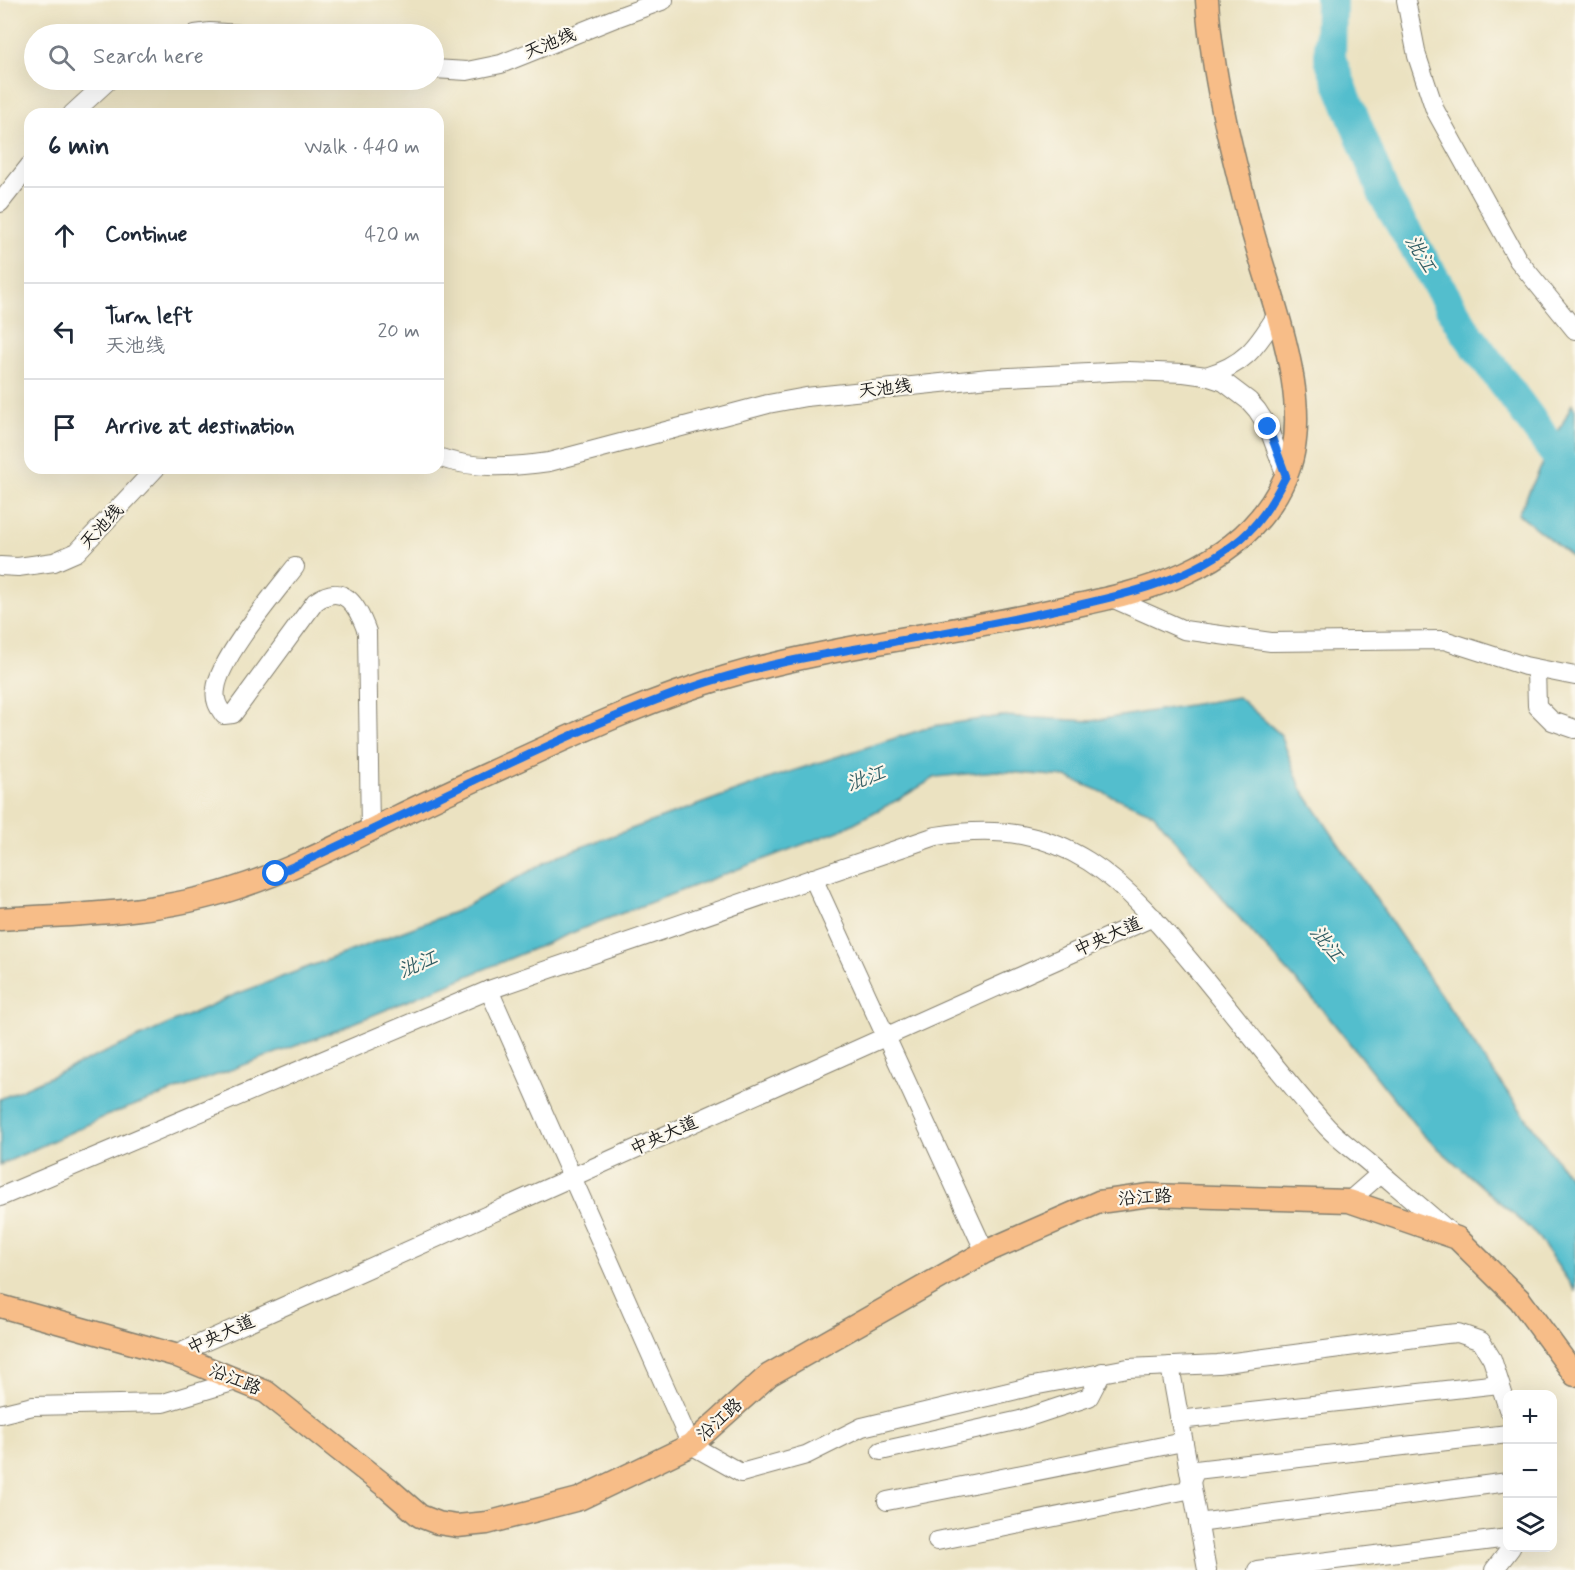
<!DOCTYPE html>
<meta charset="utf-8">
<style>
body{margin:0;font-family:Mynerve,"LXGW WenKai TC",sans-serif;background:#f2f2f3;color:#1f2937}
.controls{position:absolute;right:18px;bottom:18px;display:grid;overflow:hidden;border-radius:12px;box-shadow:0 6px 24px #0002}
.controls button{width:54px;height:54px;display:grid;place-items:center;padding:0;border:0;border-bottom:2px solid #e0e1e3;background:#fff;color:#1f2937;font:30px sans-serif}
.stop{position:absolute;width:18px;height:18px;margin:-14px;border:4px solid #1a73e8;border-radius:50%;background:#fff}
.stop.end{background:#1a73e8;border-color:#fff;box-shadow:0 2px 6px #0008}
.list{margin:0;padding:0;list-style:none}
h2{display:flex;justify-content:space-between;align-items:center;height:78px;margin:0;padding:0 24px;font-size:26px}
h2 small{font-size:20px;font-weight:400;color:#747a83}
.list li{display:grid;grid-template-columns:39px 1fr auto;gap:18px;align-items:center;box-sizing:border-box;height:96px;padding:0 24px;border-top:2px solid #e0e1e3}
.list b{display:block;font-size:22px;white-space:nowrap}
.list p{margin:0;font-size:20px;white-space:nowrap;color:#747a83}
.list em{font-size:20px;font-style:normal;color:#747a83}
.icon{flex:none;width:33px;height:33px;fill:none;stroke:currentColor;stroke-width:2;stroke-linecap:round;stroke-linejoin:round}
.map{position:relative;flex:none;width:1575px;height:1570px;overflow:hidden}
.search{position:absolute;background:#fff;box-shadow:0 6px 24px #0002;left:24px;top:24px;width:420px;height:66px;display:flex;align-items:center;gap:15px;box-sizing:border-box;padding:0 21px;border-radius:33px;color:#747a83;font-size:22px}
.panel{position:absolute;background:#fff;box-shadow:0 6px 24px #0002;left:24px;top:108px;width:420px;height:366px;border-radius:18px}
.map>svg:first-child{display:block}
</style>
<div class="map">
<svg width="1575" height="1570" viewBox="0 0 1575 1570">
<rect width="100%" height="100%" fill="#fbf7ec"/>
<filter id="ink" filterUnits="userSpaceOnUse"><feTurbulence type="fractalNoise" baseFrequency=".0167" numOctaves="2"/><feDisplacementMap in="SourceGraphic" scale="12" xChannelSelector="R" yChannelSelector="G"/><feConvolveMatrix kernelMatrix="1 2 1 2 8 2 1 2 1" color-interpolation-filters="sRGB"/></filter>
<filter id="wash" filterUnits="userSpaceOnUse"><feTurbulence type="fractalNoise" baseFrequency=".008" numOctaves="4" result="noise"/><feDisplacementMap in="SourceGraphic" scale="24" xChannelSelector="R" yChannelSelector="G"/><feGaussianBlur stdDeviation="1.35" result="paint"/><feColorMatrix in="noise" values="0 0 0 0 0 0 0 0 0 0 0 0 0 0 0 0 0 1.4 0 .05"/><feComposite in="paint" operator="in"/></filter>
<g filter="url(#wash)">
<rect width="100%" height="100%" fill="#ebe2c1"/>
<g fill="#53becd" stroke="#386d74" stroke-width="1.5">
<path d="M1572,404l3,6v149l-57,-45z"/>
<path d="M1238,697l43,38 20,53 189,280 85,117v106l-39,-57 -113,-99 -96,-120 -92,-102 -82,-100 -87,-36 -70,-6 -60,6 -35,21 -60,32 -250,95 -266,110 -219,81 -106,49v-66l234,-104 223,-84 100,-55 220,-80 156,-50 69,-10 89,5z"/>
</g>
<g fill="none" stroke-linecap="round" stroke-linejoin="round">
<path stroke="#53becd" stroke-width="32" d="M1331,0l-1,59 55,138 81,135 109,148"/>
</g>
</g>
<g filter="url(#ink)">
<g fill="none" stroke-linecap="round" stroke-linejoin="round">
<g stroke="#847f6e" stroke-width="20">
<g id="minor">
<path d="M1406,0l11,56 18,54 83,150 57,70"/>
<path d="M195,34l15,-2 31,2"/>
<path d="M434,69l33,2 34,-7 117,-47 46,-17"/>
<path d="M72,114l37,-34"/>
<path d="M0,203l30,-38"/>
<path d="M1206,376c38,-11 50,-28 70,-60"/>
<path d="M438,457c35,13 75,10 111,5l219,-58 38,-7 183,-19 139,-7 56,2 22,3 18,6 25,19 8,9 11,17 18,49"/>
<path d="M0,566l18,1 36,-5 23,-10 79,-84"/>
<path d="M295,567c-20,26 -76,92 -79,122 -2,11 2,18 8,26l9,-1 82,-112c29,-22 43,5 52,30l3,198"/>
<path d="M1112,598l72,32 87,12 173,-2 81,26 50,10"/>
<path d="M1536,669l1,37 15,15 23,8"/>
<path d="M813,878l172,374"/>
<path d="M489,990l202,455 50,28 65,-18 56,-28 171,-41 95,-18 90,-4 228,-30 12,-1 23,8 11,18 16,50"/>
<path d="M0,1197l489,-207 447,-154c132,-22 187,44 264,137 42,51 83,105 127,154 12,13 28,24 41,35 28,24 56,47 83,71"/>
<path d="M1349,1201l32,-28"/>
<path d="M175,1355l978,-438"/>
<path d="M1170,1366l37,204"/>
<path d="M0,1414l33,-8 130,-3 73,-22"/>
<path d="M1179,1420l320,-36"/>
<path d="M881,1451l139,-31 69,-23 13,-25"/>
<path d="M887,1501l296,-59"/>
<path d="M1198,1523l310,-41"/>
<path d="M937,1541l250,-51 9,-20 312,-36"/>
<path d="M1257,1570l251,-32"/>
<path d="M1494,1570l17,-22"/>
</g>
</g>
<g stroke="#847f6e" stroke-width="25">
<g id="major">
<path d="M0,919c78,-5 158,-5 233,-30 57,-18 110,-46 164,-72 42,-21 85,-40 128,-60 65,-30 132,-60 201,-80 105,-31 216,-42 323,-66 47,-10 93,-18 136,-38 44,-20 80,-50 100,-95 33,-73 -16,-182 -35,-256 -19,-73 -38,-147 -43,-222"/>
<path d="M0,1306l175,49 91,37 123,97 31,27 18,7 19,3 30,-3 92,-24 112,-54 78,-70 216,-123 114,-50 51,-7 199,6 108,37 63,62 55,75"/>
</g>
</g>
<use href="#minor" stroke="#fff" stroke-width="18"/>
<use href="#major" stroke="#f7bd88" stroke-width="22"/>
</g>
</g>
<g fill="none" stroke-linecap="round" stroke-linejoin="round" filter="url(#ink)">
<path stroke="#1a73e8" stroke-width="8" d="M276,874c137,-60 269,-135 411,-185 56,-20 114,-31 173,-41 64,-12 128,-23 191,-37 64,-14 128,-26 182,-66 25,-18 39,-42 53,-69l-18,-49"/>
</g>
<g text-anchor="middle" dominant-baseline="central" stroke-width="4.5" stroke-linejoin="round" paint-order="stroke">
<g font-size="18" fill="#1c1c1c" stroke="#fbf7ec">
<text transform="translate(550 44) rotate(-22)">天池线</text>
<text transform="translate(885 389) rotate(-6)">天池线</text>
<text transform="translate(102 527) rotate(-47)">天池线</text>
<text transform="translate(1108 937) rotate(-24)">中央大道</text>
<text transform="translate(664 1136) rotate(-24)">中央大道</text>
<text transform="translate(1145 1198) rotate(-4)">沿江路</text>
<text transform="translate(221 1335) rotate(-24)">中央大道</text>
<text transform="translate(235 1380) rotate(22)">沿江路</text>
<text transform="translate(720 1420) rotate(-42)">沿江路</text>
</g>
<g font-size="20" font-style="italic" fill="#325d63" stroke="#fbf7ec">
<text transform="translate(1420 254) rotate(59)">沘江</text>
<text transform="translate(866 779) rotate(-20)">沘江</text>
<text transform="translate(1326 944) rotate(51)">沘江</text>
<text transform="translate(418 965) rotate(-23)">沘江</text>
</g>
</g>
</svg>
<div class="controls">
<button>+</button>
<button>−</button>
<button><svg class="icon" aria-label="layers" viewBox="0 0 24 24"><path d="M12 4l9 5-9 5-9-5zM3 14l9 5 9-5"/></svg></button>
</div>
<div class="stop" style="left:276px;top:874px"></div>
<div class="stop end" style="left:1268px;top:427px"></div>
<div class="search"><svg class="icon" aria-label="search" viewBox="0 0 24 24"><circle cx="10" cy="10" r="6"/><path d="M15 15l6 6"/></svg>Search here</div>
<section class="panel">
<h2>6 min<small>Walk · 440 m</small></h2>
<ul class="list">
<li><svg class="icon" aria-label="ahead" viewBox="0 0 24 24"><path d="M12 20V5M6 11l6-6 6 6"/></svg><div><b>Continue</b></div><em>420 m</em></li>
<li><svg class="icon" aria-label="left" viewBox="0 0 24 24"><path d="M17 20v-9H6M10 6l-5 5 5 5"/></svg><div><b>Turn left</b><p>天池线</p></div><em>20 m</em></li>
<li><svg class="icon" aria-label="arrive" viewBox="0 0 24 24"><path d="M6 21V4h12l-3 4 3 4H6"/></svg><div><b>Arrive at destination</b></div></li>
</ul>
</section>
</div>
